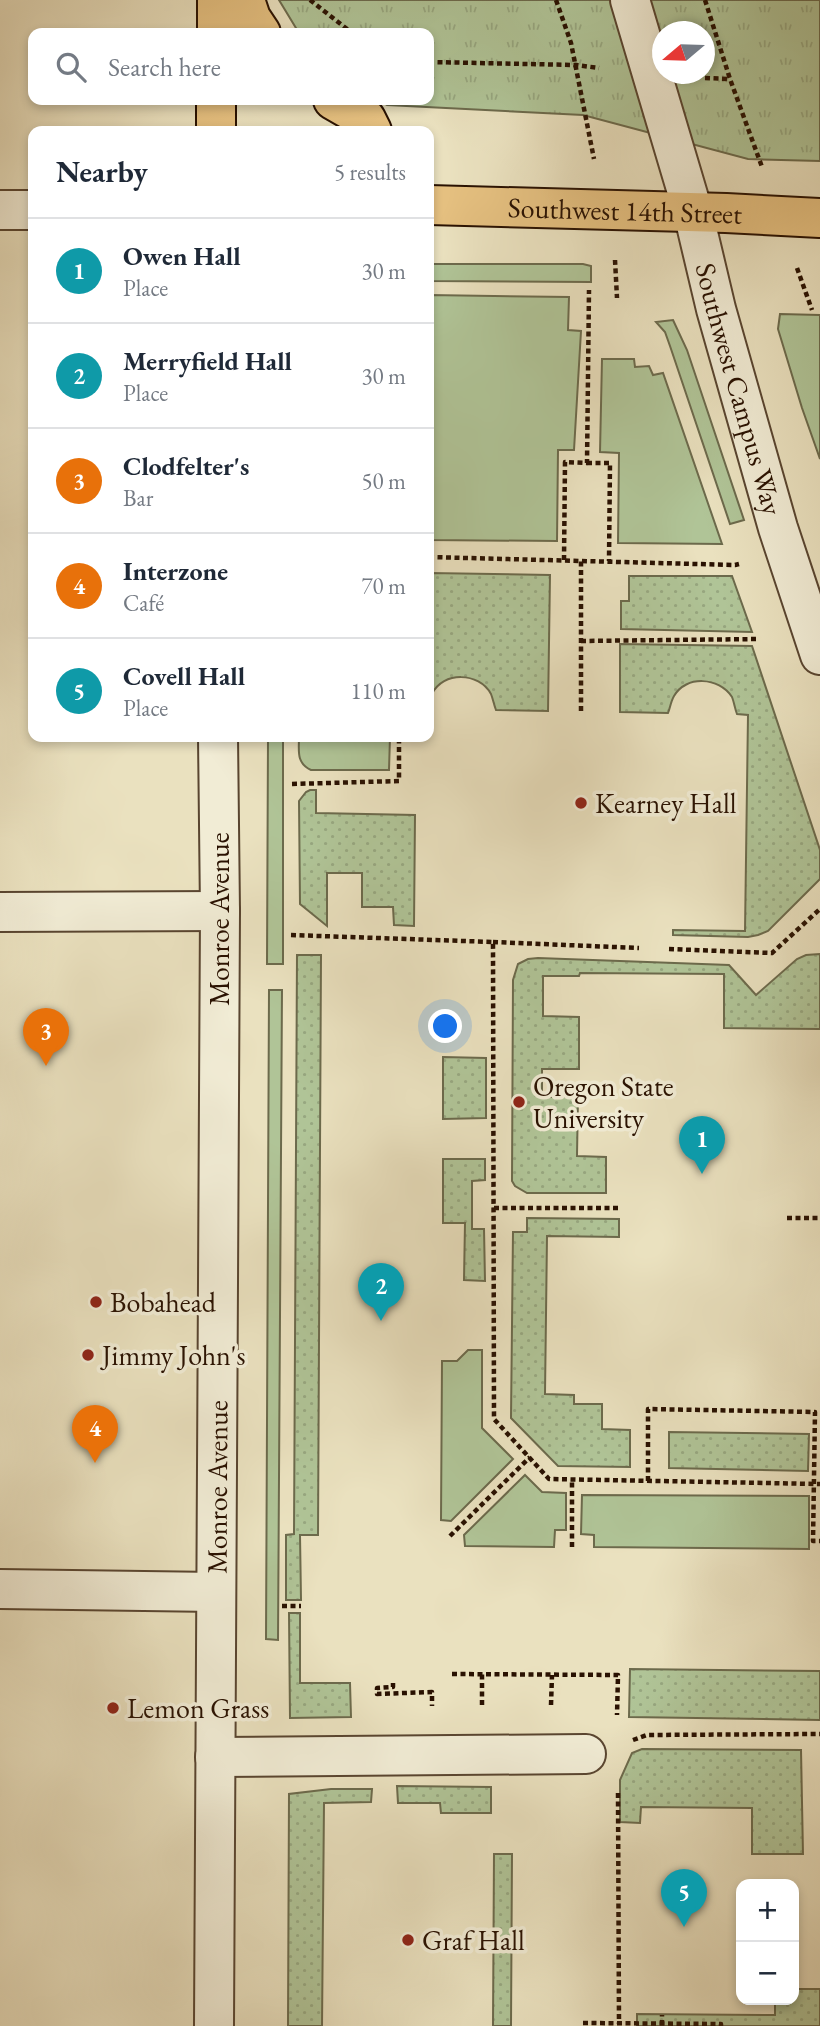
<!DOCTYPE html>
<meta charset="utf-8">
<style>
body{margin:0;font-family:"EB Garamond",serif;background:#f2f2f3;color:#1f2937}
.controls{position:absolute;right:21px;bottom:21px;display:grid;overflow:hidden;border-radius:14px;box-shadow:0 4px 10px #0003}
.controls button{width:63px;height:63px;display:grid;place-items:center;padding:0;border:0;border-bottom:2px solid #e0e1e3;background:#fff;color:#1f2937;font:35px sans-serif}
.compass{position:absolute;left:652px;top:21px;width:63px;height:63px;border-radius:50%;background:#fff;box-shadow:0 4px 10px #0003;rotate:251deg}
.you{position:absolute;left:446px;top:1027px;width:24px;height:24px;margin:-18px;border:5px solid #fff;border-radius:50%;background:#1a73e8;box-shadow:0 0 0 10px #1a73e833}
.badge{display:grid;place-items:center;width:46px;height:46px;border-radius:50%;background:#111827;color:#fff;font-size:23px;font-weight:700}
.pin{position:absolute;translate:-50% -58px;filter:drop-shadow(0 2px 4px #0008)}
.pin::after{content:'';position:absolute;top:37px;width:24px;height:21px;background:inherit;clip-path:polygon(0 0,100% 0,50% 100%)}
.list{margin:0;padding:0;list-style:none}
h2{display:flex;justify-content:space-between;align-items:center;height:91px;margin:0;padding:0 28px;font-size:30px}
h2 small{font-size:23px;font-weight:400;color:#747a83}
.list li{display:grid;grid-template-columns:46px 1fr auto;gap:21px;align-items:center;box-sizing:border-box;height:105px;padding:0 28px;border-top:2px solid #e0e1e3}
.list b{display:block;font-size:26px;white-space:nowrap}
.list p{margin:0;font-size:23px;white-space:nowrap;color:#747a83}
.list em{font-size:23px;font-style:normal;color:#747a83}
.icon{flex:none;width:38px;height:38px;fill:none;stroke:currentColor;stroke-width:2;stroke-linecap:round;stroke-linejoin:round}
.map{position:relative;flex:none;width:820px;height:2026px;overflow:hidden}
.search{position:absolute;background:#fff;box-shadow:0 4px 10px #0003;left:28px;top:28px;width:406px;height:77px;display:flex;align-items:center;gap:18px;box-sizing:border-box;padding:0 24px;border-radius:14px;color:#747a83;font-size:26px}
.panel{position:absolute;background:#fff;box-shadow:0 4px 10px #0003;left:28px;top:126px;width:406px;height:616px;border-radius:14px}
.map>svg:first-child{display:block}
</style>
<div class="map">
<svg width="820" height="2026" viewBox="0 0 820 2026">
<defs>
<pattern id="park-tufts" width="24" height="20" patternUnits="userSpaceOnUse" patternTransform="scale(1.75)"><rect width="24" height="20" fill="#b0c497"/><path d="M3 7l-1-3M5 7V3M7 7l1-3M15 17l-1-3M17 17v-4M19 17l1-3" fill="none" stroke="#97a780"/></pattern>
<pattern id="garden-dots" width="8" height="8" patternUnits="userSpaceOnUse" patternTransform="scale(1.75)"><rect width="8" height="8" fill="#b0c497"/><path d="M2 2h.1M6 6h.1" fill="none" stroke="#97a780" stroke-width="1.8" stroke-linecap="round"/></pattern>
</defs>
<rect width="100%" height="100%" fill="#eae1bf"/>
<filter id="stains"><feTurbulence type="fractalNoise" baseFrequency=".00286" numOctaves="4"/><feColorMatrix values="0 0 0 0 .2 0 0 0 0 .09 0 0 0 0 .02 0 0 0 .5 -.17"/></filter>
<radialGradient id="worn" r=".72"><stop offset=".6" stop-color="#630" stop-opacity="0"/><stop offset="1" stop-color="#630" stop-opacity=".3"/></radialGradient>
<g fill="#b0c497" stroke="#6c6a4c" stroke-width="2">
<path d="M429,264h154l8,2v16l-162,-1z"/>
<path d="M429,295l140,2 -1,33 13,1 -7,119h-16l-1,91 -128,-1z"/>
<path d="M780,314l40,1v144l-18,-51 -24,-79z"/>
<path d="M673,320l14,30 57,170 -14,4 -60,-178 -5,-14 -9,-10z"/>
<path d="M602,359h32l1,8 14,-1 4,9 10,-2 59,171 -104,-1 1,-90 -19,-1z"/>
<path d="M268,737h15v227h-16z"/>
<path d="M299,737h91l-1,33h-78c-15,-7 -12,-19 -12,-33z"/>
<path d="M269,990h13l-4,650 -12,-1z"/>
<path d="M468,1350h14v78l31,31 -62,62 -10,-1 1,-159h15z"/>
<path d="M525,1475l17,17 24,1v37h-11l-1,17 -89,-1 -1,-11z"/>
<path d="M582,1495l227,1v53l-215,-2v-12l-13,-1z"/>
</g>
<path fill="url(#park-tufts)" stroke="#6c6a4c" stroke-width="2" fill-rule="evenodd" d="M279,0h541v161l-72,-2 -165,-44 -196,-10 -8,-5h50v-67h-130zM662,32h42v42h-42z"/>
<g fill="url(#garden-dots)" stroke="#6c6a4c" stroke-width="2">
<path d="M429,573l121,2 -2,136 -52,-1c-2,-5 -3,-11 -5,-16 -12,-22 -48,-23 -59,0 -2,3 -2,7 -3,11z"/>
<path d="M629,576h103l20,56 -131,-3v-28h8z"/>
<path d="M620,644l132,2 68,204v29l-52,52 -10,4 -10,2 -75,-2v-5l72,1 3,-216 -11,-1c-2,-5 -3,-12 -5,-17 -13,-20 -46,-22 -58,-1 -3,5 -4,12 -6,17l-48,-1z"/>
<path d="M310,790h6v23l99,2 -1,111 -20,-1 -1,-18h-31v-34h-35v53l-27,-22 -1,-103 7,-9z"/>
<path d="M820,954v75l-96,-1v-54l-144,-1 -1,3h-36v40l36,1v52h-37v28h36l-1,59 29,1v36h-79l-12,-7 -3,-5 1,-201 5,-16 10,-5 10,-1 191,7 27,30 41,-36 9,-4z"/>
<path d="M297,955h24l-3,580h-18l1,65h-15v-65l8,-1z"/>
<path d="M443,1057l43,1v60l-43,1z"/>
<path d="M443,1159h42v21l-13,1v48h12l1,52 -21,-1 1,-57h-22z"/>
<path d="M527,1218l92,1v18l-72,-1 -2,158 29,1v9h28v25l28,1v37l-72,-1 -47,-48 2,-186h14z"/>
<path d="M669,1432l140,2 -1,37 -139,-3z"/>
<path d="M289,1613h11v70h50l1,34 -61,1z"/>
<path d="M630,1669l190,2v49l-191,-3z"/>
<path d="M642,1749l159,1 2,104h-51v-46l-111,-1 -1,16 -20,-1v-42l12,-27z"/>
<path d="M397,1786l94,1v26h-50l-1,-10h-42z"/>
<path d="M331,1789h41l-1,13 -47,1 -2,223h-34l1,-232z"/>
<path d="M494,1854h18l-1,172h-18z"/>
<path d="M794,1989h26v37h-183v-12l138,1v-15h19z"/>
</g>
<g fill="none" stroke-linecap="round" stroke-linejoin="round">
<g stroke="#594530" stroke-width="42">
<g id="minor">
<path id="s1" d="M630,0l63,212 23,97 62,219 42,127"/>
<path d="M0,210h33"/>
<path d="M0,912l220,-1"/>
<path d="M0,1589l216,3"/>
<path d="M215,1757l371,-3"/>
<path id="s2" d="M214,2026l6,-1115 -2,-174"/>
</g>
</g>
<g stroke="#291101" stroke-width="42">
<g id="major">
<path d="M245,0l6,18 10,15"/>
<path d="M217,33v-33"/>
<path d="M333,100l33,19 6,12"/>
<path d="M216,131v-31"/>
<path id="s3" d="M429,205l297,8 94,5"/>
</g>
</g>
<g stroke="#291101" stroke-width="4.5" stroke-dasharray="5 3.5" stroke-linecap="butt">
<path d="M310,0l42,33"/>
<path d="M556,0l15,43 23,116"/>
<path d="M705,0l25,79 32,88"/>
<path d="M429,62l147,3 23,3"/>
<path d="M705,78l25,1"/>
<path d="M615,260l2,38"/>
<path d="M797,268l15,42"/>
<path d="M587,463h23l-1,98"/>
<path d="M429,557l306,8 4,-1"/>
<path d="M564,560l1,-98 22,1 2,-173"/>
<path d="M581,641l178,-2"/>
<path d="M581,711v-151"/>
<path d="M292,784l107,-3v-44"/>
<path d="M291,935l202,7 1,477 55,60 271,5"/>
<path d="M493,942l146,6"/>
<path d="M669,949l103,4 48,-44"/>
<path d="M494,1208h125"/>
<path d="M787,1218h33"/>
<path d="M648,1481v-72l167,3 -2,129h7"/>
<path d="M450,1536l80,-79"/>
<path d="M572,1547v-67"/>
<path d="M282,1606h19"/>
<path d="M452,1674l166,1 -1,40"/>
<path d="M393,1683v4l-16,1v6l55,-2v14"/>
<path d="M482,1705v-31"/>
<path d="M551,1705l1,-30"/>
<path d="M633,1740l14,-5 173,-1"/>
<path d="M618,1793l1,231"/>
<path d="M583,2023l138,1v2"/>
<path d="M662,2025v-10"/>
</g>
<use href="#minor" stroke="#f1ecd5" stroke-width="38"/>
<use href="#major" stroke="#e5c080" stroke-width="38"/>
</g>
<g fill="#8f2418" stroke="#f1ecd5" stroke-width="2.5">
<circle cx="581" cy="803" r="7"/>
<circle cx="519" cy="1102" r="7"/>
<circle cx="96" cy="1302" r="7"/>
<circle cx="88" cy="1355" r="7"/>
<circle cx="113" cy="1708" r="7"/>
<circle cx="408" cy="1940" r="7"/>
</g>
<g text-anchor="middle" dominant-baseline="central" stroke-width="7" stroke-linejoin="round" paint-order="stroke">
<g font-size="28" fill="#291101" stroke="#f1ecd5">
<text stroke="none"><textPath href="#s3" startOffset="196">Southwest 14th Street</textPath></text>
<text stroke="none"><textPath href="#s1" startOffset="404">Southwest Campus Way</textPath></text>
<text transform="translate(219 919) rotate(-90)">Monroe Avenue</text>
<text stroke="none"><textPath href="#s2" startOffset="539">Monroe Avenue</textPath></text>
</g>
<g font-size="28" fill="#291101" stroke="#f1ecd5" text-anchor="start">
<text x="595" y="803">Kearney Hall</text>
<text x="533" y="1086">Oregon State<tspan x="533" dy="32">University</tspan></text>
<text x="110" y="1302">Bobahead</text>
<text x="102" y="1355">Jimmy John's</text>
<text x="127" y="1708">Lemon Grass</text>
<text x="422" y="1940">Graf Hall</text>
</g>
</g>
<rect width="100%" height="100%" filter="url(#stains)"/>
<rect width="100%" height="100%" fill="url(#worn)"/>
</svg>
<div class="controls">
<button>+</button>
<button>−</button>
</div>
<svg class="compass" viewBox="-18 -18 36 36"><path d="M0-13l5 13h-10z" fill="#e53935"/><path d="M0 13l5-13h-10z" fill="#747a83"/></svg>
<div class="you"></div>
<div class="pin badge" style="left:702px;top:1174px;background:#0f9aa8">1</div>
<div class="pin badge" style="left:381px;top:1321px;background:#0f9aa8">2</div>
<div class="pin badge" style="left:46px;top:1066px;background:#e8710a">3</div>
<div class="pin badge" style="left:95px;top:1463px;background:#e8710a">4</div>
<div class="pin badge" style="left:684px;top:1927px;background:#0f9aa8">5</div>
<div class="search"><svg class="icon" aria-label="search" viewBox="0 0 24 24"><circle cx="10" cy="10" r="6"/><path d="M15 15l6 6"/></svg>Search here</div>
<section class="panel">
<h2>Nearby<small>5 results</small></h2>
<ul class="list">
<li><span class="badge" style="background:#0f9aa8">1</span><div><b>Owen Hall</b><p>Place</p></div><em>30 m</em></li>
<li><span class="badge" style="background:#0f9aa8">2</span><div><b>Merryfield Hall</b><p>Place</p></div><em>30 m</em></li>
<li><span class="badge" style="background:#e8710a">3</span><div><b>Clodfelter's</b><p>Bar</p></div><em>50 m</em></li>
<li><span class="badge" style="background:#e8710a">4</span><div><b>Interzone</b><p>Café</p></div><em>70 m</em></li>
<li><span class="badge" style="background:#0f9aa8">5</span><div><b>Covell Hall</b><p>Place</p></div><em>110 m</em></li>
</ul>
</section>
</div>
